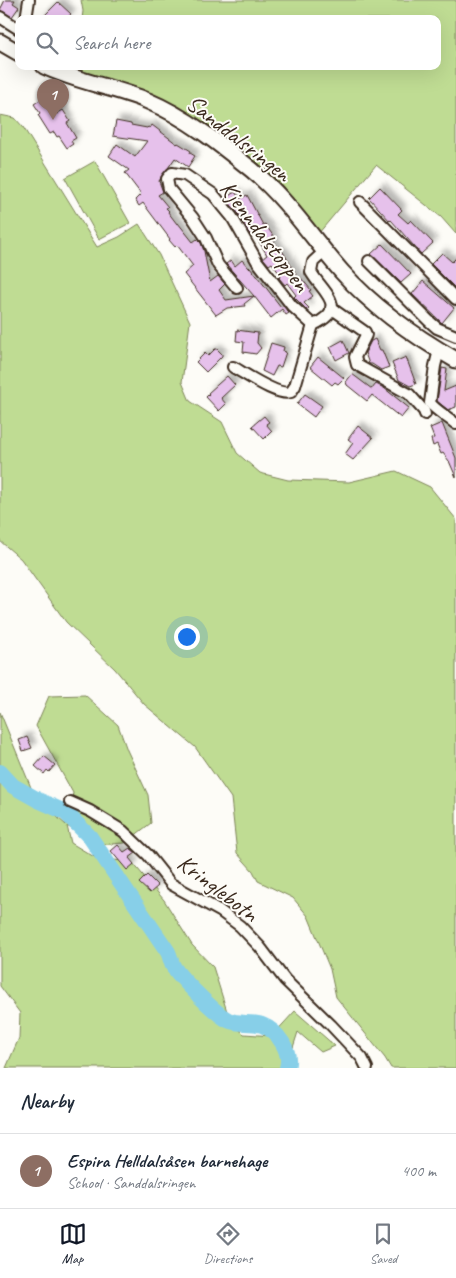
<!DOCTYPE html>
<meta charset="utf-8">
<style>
body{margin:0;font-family:Caveat,sans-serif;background:#f2f2f3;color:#1f2937}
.you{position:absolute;left:186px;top:636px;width:18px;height:18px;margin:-12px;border:4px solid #fff;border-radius:50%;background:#1a73e8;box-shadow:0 0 0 8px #1a73e833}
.badge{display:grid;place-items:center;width:32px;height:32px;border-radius:50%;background:#111827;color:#fff;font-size:16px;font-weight:700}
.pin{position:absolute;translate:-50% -41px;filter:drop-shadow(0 1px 2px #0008)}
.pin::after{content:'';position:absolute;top:26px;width:18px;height:15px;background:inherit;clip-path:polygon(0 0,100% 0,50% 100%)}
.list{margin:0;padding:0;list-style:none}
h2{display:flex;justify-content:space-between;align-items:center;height:65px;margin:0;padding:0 20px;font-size:21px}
h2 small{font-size:16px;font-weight:400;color:#747a83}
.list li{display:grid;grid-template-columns:32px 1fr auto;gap:15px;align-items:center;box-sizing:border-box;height:75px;padding:0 20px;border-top:1px solid #e0e1e3}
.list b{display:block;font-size:19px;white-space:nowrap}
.list p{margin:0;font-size:16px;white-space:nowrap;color:#747a83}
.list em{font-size:16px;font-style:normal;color:#747a83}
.icon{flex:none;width:28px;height:28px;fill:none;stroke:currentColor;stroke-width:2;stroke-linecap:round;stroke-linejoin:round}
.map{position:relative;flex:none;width:456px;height:1068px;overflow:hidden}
.search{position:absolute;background:#fff;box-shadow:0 5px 20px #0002;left:15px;right:15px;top:15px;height:55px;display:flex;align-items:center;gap:12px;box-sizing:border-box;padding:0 18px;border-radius:10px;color:#747a83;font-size:19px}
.sheet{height:140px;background:#fff}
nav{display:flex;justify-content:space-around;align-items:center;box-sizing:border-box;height:70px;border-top:1px solid #e0e1e3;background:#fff;font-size:14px;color:#747a83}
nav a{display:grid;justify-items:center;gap:2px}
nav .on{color:#111827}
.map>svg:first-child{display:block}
</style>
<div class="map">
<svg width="456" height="1068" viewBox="0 0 456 1068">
<defs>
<filter id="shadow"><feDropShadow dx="4.5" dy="-4.5" stdDeviation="2.5" flood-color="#0004"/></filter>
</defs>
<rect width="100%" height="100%" fill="#fdfcf7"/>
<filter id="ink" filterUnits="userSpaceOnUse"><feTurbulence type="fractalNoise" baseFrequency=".02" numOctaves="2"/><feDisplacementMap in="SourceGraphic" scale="10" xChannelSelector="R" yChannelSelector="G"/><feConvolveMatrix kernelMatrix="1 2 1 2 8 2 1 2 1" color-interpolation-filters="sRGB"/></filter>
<g filter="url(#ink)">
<g fill="#bfdc93" stroke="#7d8358">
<path d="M81,0h375v234l-15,-17 -65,-52 -58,69 -53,-57 -159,-95 -31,-14v-2h362v-47h-355l1,-8z"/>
<path d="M0,115l15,3 8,9 74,120 22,-10 20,-13 20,31 31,67 -8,60 8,19 32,21 15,31 23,20 28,7 61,2 47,-11 34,16 26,32v549h-65l-6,-10 -49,-61 -6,-28 -22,-53 -15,-18 -35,-17 -5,-10 -16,-18 -6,-55 -36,-51 -51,-43 -29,-35 -49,-47 -45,-63 -21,-18z"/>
<path d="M95,161l35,62 -31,16 -34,-61z"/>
<path d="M85,695l33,30 9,25 21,45 3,28 -26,20 -29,2 -29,-19 4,17 25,15 36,4 32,38 28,45 21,22 17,54 14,13 28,2 23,-25 40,35 -14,6 -23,-20 -9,28 -5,8h-278l13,-30 1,-25 -20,-27v-274l32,78 6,10 28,25 -1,-13 5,-4 3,-15 -37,-67 13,-30z"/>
</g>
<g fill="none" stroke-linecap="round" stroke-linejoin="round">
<path stroke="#87cfe8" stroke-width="16" d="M0,772l13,14 25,14 27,12 25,25 78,115c2,4 3,10 5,14 6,11 44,49 55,54 10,5 23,1 34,5 16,6 30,27 25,43"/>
</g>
<g fill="#e6c1eb" stroke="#3b2a1e" filter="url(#shadow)">
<path d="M5,0h10l-2,3 6,4 -7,10 -12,-7z"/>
<path d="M58,2l13,12 -5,5h-25z"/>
<path d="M48,99l9,15 6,-4 7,11 -3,2 9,15 -5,3 2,3 -6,4 -8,-12 -2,1 -3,-5 -4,2 -12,-19 2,-2 -6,-9 6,-4 2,3z"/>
<path d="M116,121l15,3v1l16,3 1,-1 2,1 2,-3 25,19 1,-1 13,8 -1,2 5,3 -7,11 -13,-9 -16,23 4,11 -5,3 10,12 -2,1 3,3 -1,1 9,12 1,-1 15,19 4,-3 4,4 3,8 6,31 8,-6 7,8 -6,6 7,10 28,-4 -28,-32 5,-4 4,6 7,-6 7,8 1,-1 31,40 2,-1 6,7 -3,2 -4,-6 -11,9 -17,-22 -10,8 1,2 -18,2 -11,7 -32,-41 9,-8 -16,-21 -2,2 -6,-7 1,-1 -27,-36 -4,3 -4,-6 6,-6 -16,-21 4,-3 -20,-14 8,-12 18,13 12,-16 -34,-5z"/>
<path d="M380,187l22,23 -4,4 10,9 3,-3 22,23 -12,11 -30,-34 -1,1 -21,-23z"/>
<path d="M235,192l5,7 7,-4 16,30 2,-1 9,13 -2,1 9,15 2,-1 16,27 2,-1 10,12 -2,1 4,5 -9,7 5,5 -2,2 -13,-13 2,-2 -9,-12 -2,2 -6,-7 2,-2 -9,-13 -3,2 -6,-7 4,-3 -13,-22 -4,2 -12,-22 -13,-15z"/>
<path d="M382,244l29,30 -10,9 -30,-29z"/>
<path d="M442,253l10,9 4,-4v31l-25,-25z"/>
<path d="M423,281l31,27 -12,15 -30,-29z"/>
<path d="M237,330l21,3 -1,10 4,5 -5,6 -13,-2 1,-10 -8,-1z"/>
<path d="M375,339l5,11h2l7,17 -8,3 -9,-6h-3l-4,-11 6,-12z"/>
<path d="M343,340l6,13 -13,7 -6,-13z"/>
<path d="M271,343l13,4 -1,4 3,1 -5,15 -4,-1 -5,10 -10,-5z"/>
<path d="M215,349h2l5,5v2l-16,16 -10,-10 9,-9 3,3z"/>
<path d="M318,357l26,21 -6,6 -3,-2 -3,3 -22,-18z"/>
<path d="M406,357l10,27 -6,2 -11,-6 -7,-17z"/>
<path d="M442,368l5,1 -3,22 12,-5v21l-8,3 -11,-9z"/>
<path d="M352,374l20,15 4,-5 8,4 25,20 -8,10 -29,-23 -5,6 -20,-16 -1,-3z"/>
<path d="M227,376l8,9 -14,13 5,6 -7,7 -13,-14 3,-3 -1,-1z"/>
<path d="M305,394l17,12 -8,11 -17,-13z"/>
<path d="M264,416l5,6 -3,2 6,7 -8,8 -12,-13z"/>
<path d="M442,423l14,35v19l-7,-16 -6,-8 -2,1 -4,-10 -4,2 -2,-7 3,-1 -4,-10z"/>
<path d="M358,426l15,12 -20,22 -8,-6 8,-11 -5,-4z"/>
<path d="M27,737l5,11 -9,3 -4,-11z"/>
<path d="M44,756l11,9 -6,7 -2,-2 -3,4 -9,-8z"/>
<path d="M118,845l6,7 6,-4 6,5 -7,5 5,6 -7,6 -16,-19z"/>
<path d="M147,875l11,11 -8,7 -11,-10z"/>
</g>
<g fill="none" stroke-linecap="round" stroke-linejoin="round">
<g stroke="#3b2a1e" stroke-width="14">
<g id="minor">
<path d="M0,17l19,12"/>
<path d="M26,19l3,-19"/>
<path d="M360,202l96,97"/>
<path d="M369,261l60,60 8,7 19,8"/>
<path d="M237,288l-19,-23 -12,-27 -13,-20 -24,-29 -2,-10 5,-6 13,2 28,19 19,23 25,44 35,45 21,19c37,-17 10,-32 -2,-53l2,-10 12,-11"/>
<path d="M331,308l34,24 1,3 -11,22 2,8 52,29 15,17 1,3"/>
<path d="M439,350l-4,16 -5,37c6,8 18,14 26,21"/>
<path d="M233,367c13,7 45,30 58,25l4,-6 18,-61"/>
<path d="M70,802l20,9 33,20 25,24 23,29 49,27 20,15 20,21 25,33 46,45 31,33 5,10"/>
</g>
</g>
<g stroke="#3b2a1e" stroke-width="19">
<g id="secondary">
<path d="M0,42l19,11"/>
<path d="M44,66c33,16 71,21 104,35 38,16 73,44 104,69 36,30 60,68 90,102 33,37 72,64 114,88"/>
</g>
</g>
<use href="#minor" stroke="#fdfcf7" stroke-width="10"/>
<use href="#secondary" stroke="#fdfcf7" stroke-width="15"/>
</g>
</g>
<g text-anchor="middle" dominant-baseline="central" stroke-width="4" stroke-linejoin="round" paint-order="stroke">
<g font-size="24" fill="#3b2a1e" stroke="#fdfcf7">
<text transform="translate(239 138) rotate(38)">Sanddalsringen</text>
<text transform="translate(265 236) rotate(53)">Kjenndalstoppen</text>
<text transform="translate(218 888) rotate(37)">Kringlebotn</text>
</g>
</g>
</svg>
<div class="you"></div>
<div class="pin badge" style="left:53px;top:120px;background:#8d6e63">1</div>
<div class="search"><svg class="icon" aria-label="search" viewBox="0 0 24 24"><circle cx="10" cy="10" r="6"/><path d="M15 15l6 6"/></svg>Search here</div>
</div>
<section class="sheet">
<h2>Nearby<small></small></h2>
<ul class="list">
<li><span class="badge" style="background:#8d6e63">1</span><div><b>Espira Helldalsåsen barnehage</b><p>School · Sanddalsringen</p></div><em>400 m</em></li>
</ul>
</section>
<nav>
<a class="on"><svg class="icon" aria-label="map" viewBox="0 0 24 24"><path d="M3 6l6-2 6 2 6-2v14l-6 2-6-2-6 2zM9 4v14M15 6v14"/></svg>Map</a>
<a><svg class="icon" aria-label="directions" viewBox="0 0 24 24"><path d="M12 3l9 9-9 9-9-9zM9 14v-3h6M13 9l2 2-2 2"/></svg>Directions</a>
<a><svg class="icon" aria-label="saved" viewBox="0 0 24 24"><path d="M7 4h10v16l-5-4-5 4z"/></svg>Saved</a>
</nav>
